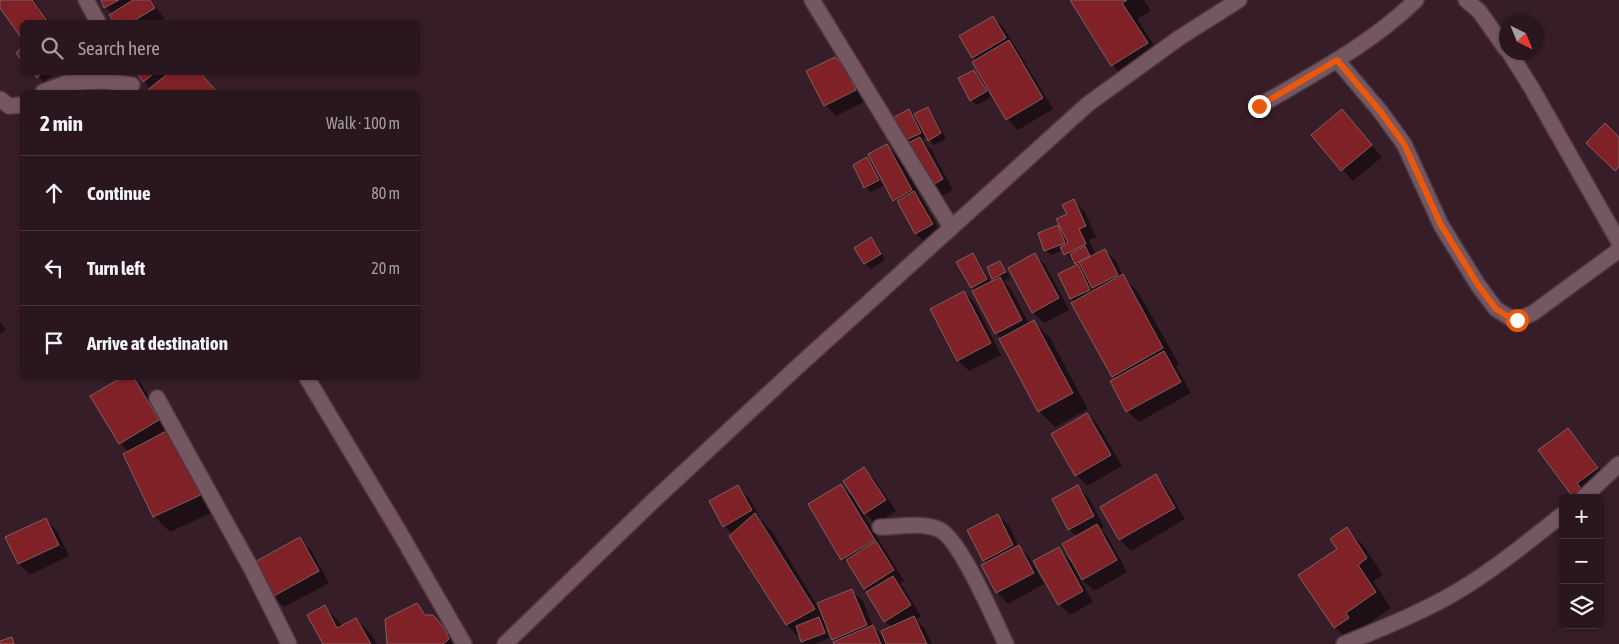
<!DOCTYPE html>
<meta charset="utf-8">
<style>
body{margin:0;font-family:"Asap Condensed",sans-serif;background:#35232b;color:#f1f3f6}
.controls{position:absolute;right:15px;bottom:15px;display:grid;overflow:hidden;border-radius:8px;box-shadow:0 1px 4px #0004}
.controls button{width:45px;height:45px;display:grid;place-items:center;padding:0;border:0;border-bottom:1px solid #45353c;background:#29161e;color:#f1f3f6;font:25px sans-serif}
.compass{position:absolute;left:1499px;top:15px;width:45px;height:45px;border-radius:50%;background:#29161e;box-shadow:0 1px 4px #0004;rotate:137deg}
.stop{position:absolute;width:15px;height:15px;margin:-11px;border:4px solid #ea580c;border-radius:50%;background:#fff}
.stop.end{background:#ea580c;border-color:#fff;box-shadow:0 1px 5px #0008}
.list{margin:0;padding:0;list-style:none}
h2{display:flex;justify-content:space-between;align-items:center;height:65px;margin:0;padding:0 20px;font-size:21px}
h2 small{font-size:16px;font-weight:400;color:#a59fa4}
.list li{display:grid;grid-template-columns:32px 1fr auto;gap:15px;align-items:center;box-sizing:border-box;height:75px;padding:0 20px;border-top:1px solid #45353c}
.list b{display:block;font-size:19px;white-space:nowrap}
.list em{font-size:16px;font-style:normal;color:#a59fa4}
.icon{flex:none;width:28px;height:28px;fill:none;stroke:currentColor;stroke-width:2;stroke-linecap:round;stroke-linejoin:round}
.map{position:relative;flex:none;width:1619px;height:644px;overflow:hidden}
.search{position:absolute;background:#29161e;box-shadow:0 1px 4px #0004;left:20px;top:20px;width:400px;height:55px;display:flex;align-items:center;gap:12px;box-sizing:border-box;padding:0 18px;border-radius:8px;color:#a59fa4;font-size:19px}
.panel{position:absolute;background:#29161e;box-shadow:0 1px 4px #0004;left:20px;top:90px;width:400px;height:290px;border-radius:8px}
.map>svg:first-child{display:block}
</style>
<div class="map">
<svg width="1619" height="644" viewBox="0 0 1619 644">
<rect width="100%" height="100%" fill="#371d28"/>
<g fill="#0007" fill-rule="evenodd">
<path d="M0,0h34l16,22h-28v15l-22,-31z"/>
<path d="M102,0h49l14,20 -2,1 1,1h-49l-4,-7 2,-1 -8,-7z"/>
<path d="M1071,0h73l7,11 -14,8 26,40 -35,22 -16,-16z"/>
<path d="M993,17l11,11 49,81 -35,21 -11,-11 -20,-34 -2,1 6,11 -14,8 -6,-5 3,-29 9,9 -6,-19 -4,-4z"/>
<path d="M835,59l20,20 11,22 -30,15 -11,-11z"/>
<path d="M34,72l20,1 -10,9z"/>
<path d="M138,72h26l2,2 -17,13z"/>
<path d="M172,72h29l17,20h-69z"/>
<path d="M927,108l6,6 13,25 -12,6 -7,-8 -5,3 9,9 22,41 -14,8 -38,-56 7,-31 9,9z"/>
<path d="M1342,111l40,46 -29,24 -40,-45z"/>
<path d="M887,146l11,11 45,79 -16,9 -11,-11 -15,-27 -7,-7z"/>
<path d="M867,159l5,5 11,22 -12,6 -6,-5z"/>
<path d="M1074,201l11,11 11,25 -7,3 7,15 9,-5 11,11 8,17 14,14 41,72 -3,2 15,27 -52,29 -12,-11 -11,-32 -41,-77 -4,-4 6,-32 -14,-16 -12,5 -5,-5 11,-24 7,7zM1090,284l6,6 -3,2z"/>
<path d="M870,239l6,5 9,16 -14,9 -6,-5 -9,-16z"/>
<path d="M972,255l6,5 13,23 4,-2 -2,-3 7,-15 5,5 5,10 -7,3 8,8 18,35 5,-2 16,16 38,71 -33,18 -16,-16 -37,-72 -6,-6 -21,-42 -17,-28z"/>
<path d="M1035,255l11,11 23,44 -25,13 -11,-11z"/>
<path d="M964,292l11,11 26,52 -32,16 -11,-11z"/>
<path d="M0,322l6,8 -6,4z"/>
<path d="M123,378h12l6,6 28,47 51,78 -50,23 -16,-16 -25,-64 -9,-9 -28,-47z"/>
<path d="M1087,414l11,11 24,41 -35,20 -11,-11z"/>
<path d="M1568,430l11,11 29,39 -18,18h-14l-2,-2z"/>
<path d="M864,469l11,11 21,31 -20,13 -11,-11z"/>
<path d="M1155,476l11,11 19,32 -54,32 -11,-11 -18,-33z"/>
<path d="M841,485l11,11 52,85 -4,3 4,4 17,28 -5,4 9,9 7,15h-97l1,-2 -8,-15 -3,1 4,10 -15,6h-9l-18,-20 -55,-90 -8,-8 14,-39 11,11 13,23 9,9 46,75 34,-15 12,11 10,26 12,12 7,-11 -7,-7 -16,-29 -15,-22 -12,-11z"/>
<path d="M1078,487l11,11 15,29 -4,2 8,8 19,35 -33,19 -15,-14 14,25 -23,13 -11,-11 -23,-41 -3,1 11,20 -36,20 -11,-12 -14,-26 4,-2 -3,-4 14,-45 11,11 10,21 11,11 3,5 25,-14 14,14 5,-26 -8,-8z"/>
<path d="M46,520l11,11 12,25 -39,19 -11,-11 -12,-26z"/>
<path d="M1347,529l16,16 20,30 -10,6 18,27 -30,21 -10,14 -16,-16 -35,-52 38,-26z"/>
<path d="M300,539l11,11 18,33 -45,24 -11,-11z"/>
<path d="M416,605l11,11h6l26,28h-71z"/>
<path d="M325,607l18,19 13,-7 16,16 5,9h-52z"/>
</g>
<g fill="#7f2127" stroke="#81605e">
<path d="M0,0h32l16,22h-26v17l-22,-31z"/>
<path d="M101,0h18l-15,8z"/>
<path d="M133,0h17l5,8 -23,14h-18l-5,-7z"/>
<path d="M1070,0h57l-5,3 26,40 -37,23z"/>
<path d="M993,16l13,22 -34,20 -13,-22z"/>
<path d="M1009,40l34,58 -37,22 -34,-58z"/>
<path d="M22,47v14l-6,-8z"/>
<path d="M835,57l9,10 12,23 -32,16 -18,-35z"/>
<path d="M974,70l13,21 -17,10 -12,-23z"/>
<path d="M33,72h10l-6,6z"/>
<path d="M136,72h20l-13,10z"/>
<path d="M170,72h30l17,20h-69l-1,-1z"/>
<path d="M928,107l13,26 -13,8 -14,-27z"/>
<path d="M909,109l12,24 -21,10 -11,-23z"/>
<path d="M1342,109l30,36 -31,26 -30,-36z"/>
<path d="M1605,123l14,14v30l-4,4 -29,-28z"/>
<path d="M920,137l23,42 -16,9 -23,-43z"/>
<path d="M887,144l25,46 -19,11 -25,-47z"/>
<path d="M867,157l12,23 -15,8 -11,-23z"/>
<path d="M914,191l19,33 -18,10 -18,-33z"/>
<path d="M1074,199l12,27 -7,3 7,15 -22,11 -4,-8 8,-4 -12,-24 11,-5 -5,-9z"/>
<path d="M1058,225l7,18 -21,8 -6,-18z"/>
<path d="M871,237l10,17 -17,10 -10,-16z"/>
<path d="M1085,246l5,10 -15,8 -5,-10z"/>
<path d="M1105,249l13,26 -26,13 -13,-26z"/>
<path d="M973,253l14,26 -16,9 -15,-26z"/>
<path d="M1035,253l24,45 -27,15 -24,-45z"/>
<path d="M1000,261l6,11 -14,7 -5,-12z"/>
<path d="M1078,264l12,26 -20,9 -12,-25z"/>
<path d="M1123,274l40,74 -51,29 -41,-74z"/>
<path d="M1000,277l22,43 -27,14 -23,-43z"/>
<path d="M964,291l27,52 -34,18 -27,-52z"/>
<path d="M1034,320l39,73 -35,19 -39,-73z"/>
<path d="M1164,351l17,31 -55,30 -16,-31z"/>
<path d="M121,378h13l25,42 -40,24 -29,-48z"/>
<path d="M1087,413l24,42 -36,21 -24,-42z"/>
<path d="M172,428l33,65 -52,24 -30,-63z"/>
<path d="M1568,428l30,40 -21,15 5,7 -9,7 -35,-47z"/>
<path d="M864,467l22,33 -22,14 -21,-33z"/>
<path d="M1156,474l19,34 -56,32 -19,-33z"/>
<path d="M841,484l34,56 -34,20 -33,-56z"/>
<path d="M738,485l14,25 -29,17 -14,-26z"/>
<path d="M1078,485l16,31 -26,14 -16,-31z"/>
<path d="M755,513l60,96 -29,16 -57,-89z"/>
<path d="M998,514l15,31 -30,16 -16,-31z"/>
<path d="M46,518l13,27 -41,19 -13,-27z"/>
<path d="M1097,524l20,36 -35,20 -20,-36z"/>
<path d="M1347,527l20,31 -9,7 18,27 -30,21 3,5 -15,10 -36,-53 39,-26 -7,-10z"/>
<path d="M300,537l19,34 -47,26 -19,-34z"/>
<path d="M876,541l18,29 -30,19 -18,-29z"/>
<path d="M1019,545l15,28 -38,20 -15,-28z"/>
<path d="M1059,547l24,44 -25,14 -25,-44z"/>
<path d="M893,576l18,29 -27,17 -18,-30z"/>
<path d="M852,589l15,36 -35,15 -15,-37z"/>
<path d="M417,603l8,12h8l12,14 4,10 -6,5h-56l-2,-25z"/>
<path d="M325,605l12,23 19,-10 15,26h-48l-16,-29z"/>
<path d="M914,616l13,28h-41l-5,-13z"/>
<path d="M819,617l6,16 -24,9 -5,-16z"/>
<path d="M873,625l8,19h-47l-1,-2z"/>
<path d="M12,637l2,7h-14v-3z"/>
</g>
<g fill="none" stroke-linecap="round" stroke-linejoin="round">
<g stroke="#4e3841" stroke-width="18">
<g id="minor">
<path d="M86,0l12,22"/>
<path d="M812,0l139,227"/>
<path d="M1466,0l13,11 27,38"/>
<path d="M1509,52l22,35 88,155"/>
<path d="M1337,60l43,51 24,33 37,81 37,60 18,24 16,10 5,1 16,-7 86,-63"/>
<path d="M43,92l23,-9 39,-2 27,4"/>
<path d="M0,99l9,7 13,-1"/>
<path d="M1259,106c54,-32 111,-61 157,-106"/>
<path d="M307,378l90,150 67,116"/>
<path d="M157,398l94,170 38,76"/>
<path d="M1583,498l36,-34"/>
<path d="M880,527c18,0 40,-5 58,2 22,8 56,91 68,115"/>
<path d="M505,644l146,-141 144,-134 293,-265 91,-66 60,-38"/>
<path d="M1344,644c38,-16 79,-32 114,-53 37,-22 71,-50 105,-77"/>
</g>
</g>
<use href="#minor" stroke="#755762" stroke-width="15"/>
</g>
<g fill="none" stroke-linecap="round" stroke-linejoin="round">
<path stroke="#ea580c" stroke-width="6" d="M1259,106l78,-46 43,51 24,33 37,81 37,60 18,24 16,10 5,1"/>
</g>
</svg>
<div class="controls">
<button>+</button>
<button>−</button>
<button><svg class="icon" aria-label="layers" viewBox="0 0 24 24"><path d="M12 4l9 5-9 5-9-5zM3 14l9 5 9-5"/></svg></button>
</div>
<svg class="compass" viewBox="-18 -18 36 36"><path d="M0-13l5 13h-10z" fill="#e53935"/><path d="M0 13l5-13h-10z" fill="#a59fa4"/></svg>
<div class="stop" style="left:1517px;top:320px"></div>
<div class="stop end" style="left:1259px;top:106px"></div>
<div class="search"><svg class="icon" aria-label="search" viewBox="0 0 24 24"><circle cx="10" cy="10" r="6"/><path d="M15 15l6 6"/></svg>Search here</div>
<section class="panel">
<h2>2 min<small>Walk · 100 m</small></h2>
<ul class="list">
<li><svg class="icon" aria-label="ahead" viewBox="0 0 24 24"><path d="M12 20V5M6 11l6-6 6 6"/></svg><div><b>Continue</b></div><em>80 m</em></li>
<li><svg class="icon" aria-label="left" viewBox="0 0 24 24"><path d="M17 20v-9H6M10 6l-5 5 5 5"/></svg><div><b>Turn left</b></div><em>20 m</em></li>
<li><svg class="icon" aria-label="arrive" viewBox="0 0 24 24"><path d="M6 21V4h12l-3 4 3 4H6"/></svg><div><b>Arrive at destination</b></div></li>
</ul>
</section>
</div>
